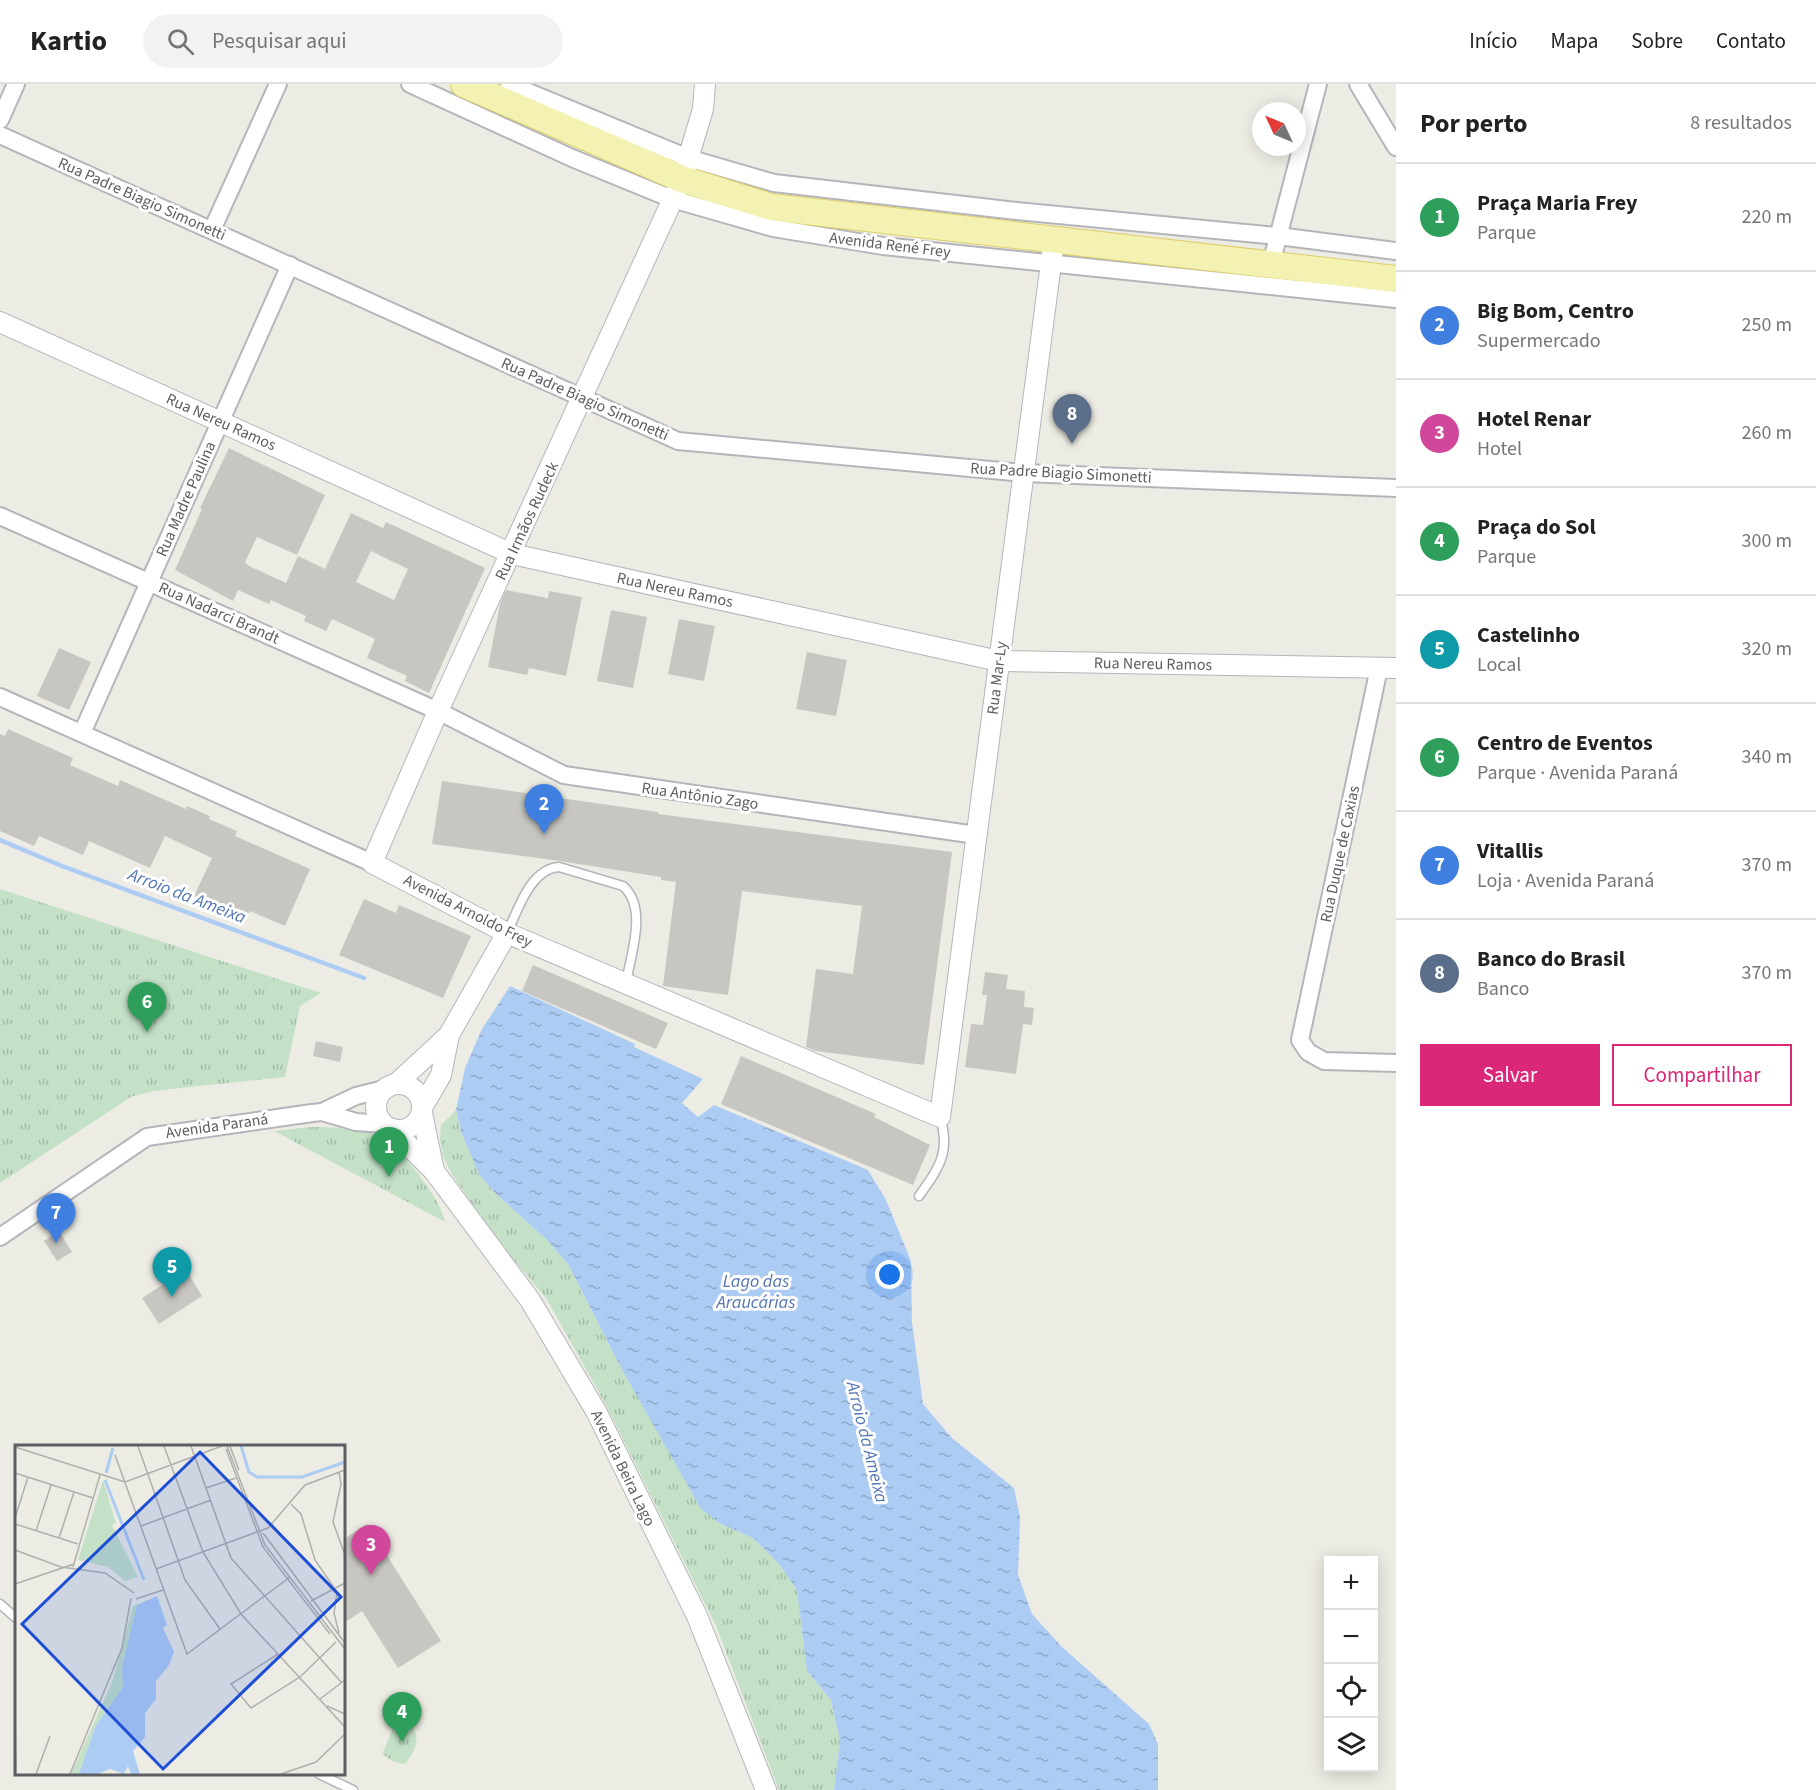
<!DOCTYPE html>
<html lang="pt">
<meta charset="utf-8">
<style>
body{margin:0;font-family:"Source Sans 3",sans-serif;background:#f2f2f2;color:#222}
.controls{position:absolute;right:18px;bottom:18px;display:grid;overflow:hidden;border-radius:0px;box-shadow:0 3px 15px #0003}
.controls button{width:54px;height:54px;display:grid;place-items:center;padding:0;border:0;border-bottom:2px solid #e0e0e0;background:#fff;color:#222;font:30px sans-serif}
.compass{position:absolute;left:1252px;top:18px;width:54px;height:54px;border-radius:50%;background:#fff;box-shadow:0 3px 15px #0003;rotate:314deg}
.you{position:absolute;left:890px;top:1191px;width:21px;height:21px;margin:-15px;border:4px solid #fff;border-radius:50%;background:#1a73e8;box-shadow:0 0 0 9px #1a73e833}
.badge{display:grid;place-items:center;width:39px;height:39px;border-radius:50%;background:#db2777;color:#fff;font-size:20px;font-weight:700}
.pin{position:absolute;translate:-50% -50px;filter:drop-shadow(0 2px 3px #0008)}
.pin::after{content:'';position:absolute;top:32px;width:21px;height:18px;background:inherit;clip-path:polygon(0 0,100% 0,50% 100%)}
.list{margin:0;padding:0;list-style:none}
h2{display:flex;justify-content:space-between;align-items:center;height:78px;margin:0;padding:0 24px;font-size:26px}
h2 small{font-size:20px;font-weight:400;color:#767676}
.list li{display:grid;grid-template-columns:39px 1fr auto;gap:18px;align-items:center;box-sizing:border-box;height:108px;padding:0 24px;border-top:2px solid #e0e0e0}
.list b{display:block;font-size:22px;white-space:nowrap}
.list p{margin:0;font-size:20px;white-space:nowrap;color:#767676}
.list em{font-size:20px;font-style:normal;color:#767676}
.actions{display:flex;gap:12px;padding:18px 24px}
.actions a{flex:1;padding:14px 0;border:2px solid #db2777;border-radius:0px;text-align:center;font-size:21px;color:#db2777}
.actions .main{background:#db2777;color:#fff}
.icon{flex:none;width:33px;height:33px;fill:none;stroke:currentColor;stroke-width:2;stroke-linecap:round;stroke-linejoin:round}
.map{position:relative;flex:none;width:1396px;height:1706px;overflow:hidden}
header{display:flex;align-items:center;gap:36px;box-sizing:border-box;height:84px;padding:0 30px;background:#fff;border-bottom:2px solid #e0e0e0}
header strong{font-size:28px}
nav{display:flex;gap:33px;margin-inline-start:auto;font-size:21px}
.search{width:420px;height:54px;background:#f2f2f2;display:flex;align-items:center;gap:15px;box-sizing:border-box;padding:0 21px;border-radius:33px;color:#767676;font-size:22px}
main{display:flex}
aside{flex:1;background:#fff}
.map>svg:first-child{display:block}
</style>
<header>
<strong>Kartio</strong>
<div class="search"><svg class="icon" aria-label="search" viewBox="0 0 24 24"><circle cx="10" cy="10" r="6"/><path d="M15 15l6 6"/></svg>Pesquisar aqui</div>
<nav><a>Início</a><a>Mapa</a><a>Sobre</a><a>Contato</a></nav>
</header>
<main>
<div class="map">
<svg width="1396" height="1706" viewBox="0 0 1396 1706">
<defs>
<pattern id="park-tufts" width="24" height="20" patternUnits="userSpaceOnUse" patternTransform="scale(1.5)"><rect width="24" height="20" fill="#c4e1c8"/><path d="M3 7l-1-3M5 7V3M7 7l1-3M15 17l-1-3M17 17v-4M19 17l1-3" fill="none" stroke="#a2baa6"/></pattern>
<pattern id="water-ripples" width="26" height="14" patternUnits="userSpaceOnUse" patternTransform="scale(1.5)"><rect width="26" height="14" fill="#adccf4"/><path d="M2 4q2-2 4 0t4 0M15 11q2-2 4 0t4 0" fill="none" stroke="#90a9c9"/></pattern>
</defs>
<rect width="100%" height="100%" fill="#edece4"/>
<g fill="url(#park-tufts)">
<path d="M0,805l321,104 -21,13 -15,71 -132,14 -22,6 -131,86z"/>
<path d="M456,1026l5,22 18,42 17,20 51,46 21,24 52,102 101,158 32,14 26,26 19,26 9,81 24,29 9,41 -6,49h-55l-63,-164 -110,-221 -60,-107 -49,-58 -44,-64 -10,-20 -3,-17 1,-14z"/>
<path d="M310,1043c23,0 48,0 69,9 20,8 64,66 66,86l-171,-91z"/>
<path d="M400,1628c20,19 22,30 5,52l-11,-2 -12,-8z"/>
</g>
<path fill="url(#water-ripples)" d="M510,902l125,58 -1,3 69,32 -21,24 16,14 16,-12 154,65 18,30 25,61 1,61 11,82 29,34 62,50 6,29 -2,58 14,39 30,33 87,77 9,20v46h-324l6,-49 -9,-41 -24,-29 -10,-81 -18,-26 -26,-26 -32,-14 -20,-15 -81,-143 -52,-102 -21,-24 -51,-46 -17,-20 -18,-42 -5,-22 9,-42 17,-39z"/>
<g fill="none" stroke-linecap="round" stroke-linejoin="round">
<path stroke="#adccf4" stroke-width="4.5" d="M0,756l62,26 302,112"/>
</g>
<g fill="#c8c6c1" fill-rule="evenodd">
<path d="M229,364l96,47 -28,60 -40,-18 -12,25 4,4 37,17 12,-27 27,13 26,-56 32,15 3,-6 99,46 -56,125 -24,-12 2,-5 -40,-18 8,-19 -43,-20 -6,12 -22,-10 2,-5 -35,-16 -2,4 -31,-14 -5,11 -58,-31 27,-61 -2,-1zM371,467l37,18 -14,31 -38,-18z"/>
<path d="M506,506l42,8 1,-7 33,6 -16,79 -37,-8 -2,7 -39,-8 12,-63z"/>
<path d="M611,526l36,7 -14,71 -36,-7z"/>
<path d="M679,535l36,7 -11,55 -36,-7z"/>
<path d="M59,564l32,14 -22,48 -32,-14z"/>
<path d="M807,568l40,8 -11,56 -40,-7z"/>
<path d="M8,645l65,29 -3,7 48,21 2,-6 66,29 1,-3 23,10 -1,3 28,12 -2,5 75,33 -25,57 -35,-15 -3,6 -53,-21 18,-38 -47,-22 -15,32 -61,-27 -6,14 -44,-19 -5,10 -34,-15v-97l5,2z"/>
<path d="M442,697l216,31v2l294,38 -28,213 -108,-14 -10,-4 10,-78 37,5 9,-68 -120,-15 -14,104 -65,-9 13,-104 -15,-2v-3l-101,-16 -128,-17z"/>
<path d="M364,815l32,14 3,-8 72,31 -28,62 -104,-43z"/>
<path d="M533,881l135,58 -12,26 -134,-58z"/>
<path d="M985,888l23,3 -2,14 19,2 -1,16 10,1 -2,17 -9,-1 -7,50 -51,-7 6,-43 12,1 4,-30h-5z"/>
<path d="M316,957l27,6 -3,15 -27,-6z"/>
<path d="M741,972l135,58 -2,3 56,28 -17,40 -192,-81z"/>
<path d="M59,1147l13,21 -15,9 -13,-20z"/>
<path d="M186,1186l16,26 -43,28 -17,-26z"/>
<path d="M367,1440l74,117 -43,27 -36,-57 -18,12v-84z"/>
</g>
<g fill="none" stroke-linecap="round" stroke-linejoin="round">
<g stroke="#b4b5ba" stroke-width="11">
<g id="service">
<path d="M507,849c11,-23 23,-64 52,-66l64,19c25,22 8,67 3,97"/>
<path d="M919,1112c20,-28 32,-44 21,-79"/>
<path d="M0,1520l16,14"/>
<path d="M319,1690l34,16"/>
</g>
</g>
<g stroke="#b4b5ba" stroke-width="20">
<g id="minor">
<path d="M410,0l162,74 100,41 101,29 110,18 513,53"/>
<path d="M509,0l179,74 86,25 242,28 262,25 118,15"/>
<path d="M1358,0l38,63"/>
<path d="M0,36l16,-36"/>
<path d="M0,51l678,306 346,32 372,15"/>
<path d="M212,146l66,-146"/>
<path d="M1271,180l47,-180"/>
<path d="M0,432l438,195 126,64 412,60"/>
<path d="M1379,584l-79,372 8,12 16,9 72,2"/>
<path d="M0,613l372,166"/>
<path d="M82,649l208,-468"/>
<path d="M322,1028l34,-16 28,-7"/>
<path d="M0,1153l147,-100 165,-24 10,-1 34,10 27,2"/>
</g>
</g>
<g stroke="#b4b5ba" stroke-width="22">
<g id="tertiary">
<path d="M705,0l-2,25 -21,70 -244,532 -66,152 135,70 433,184 114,-877"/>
<path d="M0,238l512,232 487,107 397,7"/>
<circle cx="399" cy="1023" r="23"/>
<path d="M396,1000l53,-49 58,-102"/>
<path d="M423,1022l18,-31 8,-40"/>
<path d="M422,1029l12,58"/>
<path d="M392,1045l42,42 96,129 67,113 100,203 69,174"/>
</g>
</g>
<g stroke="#dfce6b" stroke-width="28">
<path id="primary" d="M464,0l218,95 89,28 625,72"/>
</g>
<use href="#service" stroke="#fff" stroke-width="8"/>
<use href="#minor" stroke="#fff" stroke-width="16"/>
<use href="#tertiary" stroke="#fff" stroke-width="20"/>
<use href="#primary" stroke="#f4f2b2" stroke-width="26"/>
</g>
<g text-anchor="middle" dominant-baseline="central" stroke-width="6" stroke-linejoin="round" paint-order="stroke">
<g font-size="16" fill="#5c5e63" stroke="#fff">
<text transform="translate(142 115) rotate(24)">Rua Padre Biagio Simonetti</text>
<text transform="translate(890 161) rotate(7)">Avenida René Frey</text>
<text transform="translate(585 315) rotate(24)">Rua Padre Biagio Simonetti</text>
<text transform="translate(221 338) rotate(24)">Rua Nereu Ramos</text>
<text transform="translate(1061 389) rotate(3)">Rua Padre Biagio Simonetti</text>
<text transform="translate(186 415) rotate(-66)">Rua Madre Paulina</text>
<text transform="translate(527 437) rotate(-65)">Rua Irmãos Rudeck</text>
<text transform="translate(675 506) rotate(12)">Rua Nereu Ramos</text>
<text transform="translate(219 529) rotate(24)">Rua Nadarci Brandt</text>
<text transform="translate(1153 580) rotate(1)">Rua Nereu Ramos</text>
<text transform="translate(997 594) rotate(-83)">Rua Mar-Ly</text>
<text transform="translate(700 712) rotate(8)">Rua Antônio Zago</text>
<text transform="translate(1340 770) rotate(-78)">Rua Duque de Caxias</text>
<text transform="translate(468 827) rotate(27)">Avenida Arnoldo Frey</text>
<text transform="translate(217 1042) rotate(-8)">Avenida Paraná</text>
<text transform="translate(623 1384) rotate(64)">Avenida Beira Lago</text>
</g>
<g font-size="18" font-style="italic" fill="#5375b4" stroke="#fff">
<text transform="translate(187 812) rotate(21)">Arroio da Ameixa</text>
<text x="756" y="1197">Lago das<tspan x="756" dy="21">Araucárias</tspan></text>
<text transform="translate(867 1358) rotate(76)">Arroio da Ameixa</text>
</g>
</g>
<g transform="translate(15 1361)">
<rect width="330" height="330" fill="#edece4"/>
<path d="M88,35l13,43 -4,2 26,52 -13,4 -17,-14 -30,-7zM124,158l-17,65 1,19 -28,40 -16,47h-8l41,-92 21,-76z" fill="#c4e1c8"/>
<path d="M142,151l10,29 -4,3 11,24 -5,13 -13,16v18l-11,14v24l-12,14 7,23h-9l-3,-8 -4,8 -14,-5 -12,5h-19l16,-47 28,-40 -1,-19 15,-63z" fill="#adccf4"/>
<path fill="none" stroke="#adccf4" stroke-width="3" d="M226,1l8,26 8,5h45l43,-15M91,28l7,-25M90,35l39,100"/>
<path fill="none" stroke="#afafac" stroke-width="1.5" d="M123,1l47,134 35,49M149,1l39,106 38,62 104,113M176,1l40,112 111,125M212,1l38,99 80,104M215,1l9,24M0,2l110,35 97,-36M211,4l37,98 67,87M100,10l72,199 103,-77M324,27l2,12 -8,38 12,33M0,28l78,25M191,43l30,-10M276,59l10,10 14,46 22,32 -3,21 5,20M0,73l13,-41M0,79l63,20M126,81l70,-26M21,86l15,-46M248,88l82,110M44,93l15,-46M0,105l46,17 44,6 29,20M58,122l27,-92M141,124l112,-41 37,-43 40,-15M0,139l59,-20M121,154l27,-9M296,156l34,-18M263,209l-47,30 20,24 49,-31 36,-35M305,254l25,-19M312,261l18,8M0,269l1,60M21,329l14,-38M55,329l52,-126 9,-50M266,329l35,-12 29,-28"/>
<path fill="#1d4ed8" fill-opacity="0.15" stroke="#1d4ed8" stroke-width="3" d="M185,7l141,145 -178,172 -141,-145z"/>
<rect width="330" height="330" fill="none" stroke="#5c5e63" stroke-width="3"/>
</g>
</svg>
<div class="controls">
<button>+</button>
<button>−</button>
<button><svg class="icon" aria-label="locate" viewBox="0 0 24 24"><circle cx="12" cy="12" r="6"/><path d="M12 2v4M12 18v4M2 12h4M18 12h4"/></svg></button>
<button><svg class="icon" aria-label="layers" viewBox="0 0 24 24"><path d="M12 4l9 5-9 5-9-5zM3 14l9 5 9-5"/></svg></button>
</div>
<svg class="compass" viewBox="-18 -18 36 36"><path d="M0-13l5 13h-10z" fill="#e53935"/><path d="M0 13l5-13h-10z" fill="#767676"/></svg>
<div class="you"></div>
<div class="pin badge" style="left:389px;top:1093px;background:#2e9e5b">1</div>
<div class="pin badge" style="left:544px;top:750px;background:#3f7fe0">2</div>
<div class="pin badge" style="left:371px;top:1491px;background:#d1479c">3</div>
<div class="pin badge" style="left:402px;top:1658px;background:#2e9e5b">4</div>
<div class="pin badge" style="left:172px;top:1213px;background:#0f9aa8">5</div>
<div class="pin badge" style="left:147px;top:948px;background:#2e9e5b">6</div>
<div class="pin badge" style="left:56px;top:1159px;background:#3f7fe0">7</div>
<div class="pin badge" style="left:1072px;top:360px;background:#5c6f8a">8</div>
</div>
<aside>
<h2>Por perto<small>8 resultados</small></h2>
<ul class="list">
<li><span class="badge" style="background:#2e9e5b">1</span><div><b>Praça Maria Frey</b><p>Parque</p></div><em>220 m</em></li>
<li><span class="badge" style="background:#3f7fe0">2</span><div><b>Big Bom, Centro</b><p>Supermercado</p></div><em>250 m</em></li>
<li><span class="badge" style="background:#d1479c">3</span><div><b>Hotel Renar</b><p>Hotel</p></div><em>260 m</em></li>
<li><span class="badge" style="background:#2e9e5b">4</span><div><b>Praça do Sol</b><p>Parque</p></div><em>300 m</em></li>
<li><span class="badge" style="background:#0f9aa8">5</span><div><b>Castelinho</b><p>Local</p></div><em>320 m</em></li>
<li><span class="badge" style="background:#2e9e5b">6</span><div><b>Centro de Eventos</b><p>Parque · Avenida Paraná</p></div><em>340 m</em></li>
<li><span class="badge" style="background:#3f7fe0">7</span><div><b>Vitallis</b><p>Loja · Avenida Paraná</p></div><em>370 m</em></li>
<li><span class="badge" style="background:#5c6f8a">8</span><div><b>Banco do Brasil</b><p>Banco</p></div><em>370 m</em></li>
</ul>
<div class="actions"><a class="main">Salvar</a><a>Compartilhar</a></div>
</aside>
</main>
